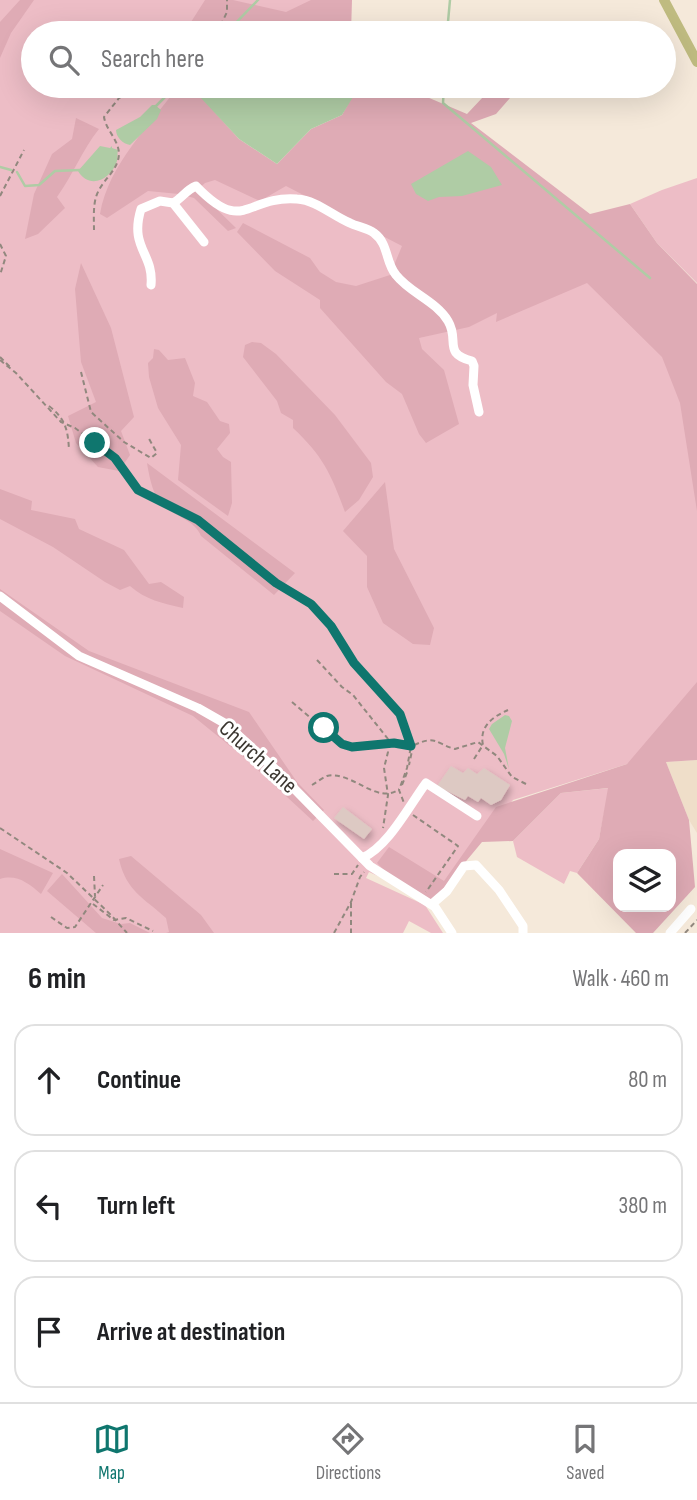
<!DOCTYPE html>
<meta charset="utf-8">
<style>
body{margin:0;font-family:"Sofia Sans Condensed",sans-serif;background:#f6f6f6;color:#202124}
.controls{position:absolute;right:21px;bottom:21px;display:grid;overflow:hidden;border-radius:14px;box-shadow:0 7px 28px #0002}
.controls button{width:63px;height:63px;display:grid;place-items:center;padding:0;border:0;border-bottom:2px solid #e0e0e0;background:#fff;color:#202124;font:35px sans-serif}
.stop{position:absolute;width:21px;height:21px;margin:-16px;border:5px solid #0f766e;border-radius:50%;background:#fff}
.stop.end{background:#0f766e;border-color:#fff;box-shadow:0 2px 7px #0008}
.list{margin:0;padding:0;list-style:none}
h2{display:flex;justify-content:space-between;align-items:center;height:91px;margin:0;padding:0 28px;font-size:30px}
h2 small{font-size:23px;font-weight:400;color:#757577}
.list li{display:grid;grid-template-columns:46px 1fr auto;gap:21px;align-items:center;box-sizing:border-box;height:112px;margin:0 14px 14px;padding:0 14px;border:2px solid #e0e0e0;border-radius:21px}
.list b{display:block;font-size:26px;white-space:nowrap}
.list em{font-size:23px;font-style:normal;color:#757577}
.icon{flex:none;width:38px;height:38px;fill:none;stroke:currentColor;stroke-width:2;stroke-linecap:round;stroke-linejoin:round}
.map{position:relative;flex:none;width:697px;height:933px;overflow:hidden}
.search{position:absolute;background:#fff;box-shadow:0 7px 28px #0002;left:21px;right:21px;top:21px;height:77px;display:flex;align-items:center;gap:18px;box-sizing:border-box;padding:0 24px;border-radius:38px;color:#757577;font-size:26px}
.sheet{height:469px;background:#fff}
nav{display:flex;justify-content:space-around;align-items:center;box-sizing:border-box;height:98px;border-top:2px solid #e0e0e0;background:#fff;font-size:19px;color:#757577}
nav a{display:grid;justify-items:center;gap:4px}
nav .on{color:#0f766e}
.map>svg:first-child{display:block}
</style>
<div class="map">
<svg width="697" height="933" viewBox="0 0 697 933">
<defs>
<filter id="shadow"><feDropShadow dx="2" dy="4" stdDeviation="3.5" flood-color="#0004"/></filter>
</defs>
<rect width="100%" height="100%" fill="#f5e9da"/>
<path fill="#efdec9" d="M697,760v73l-8,-13 -23,-58z"/>
<g fill="#edbdc6">
<path d="M0,0h351l-111,33h-207v53h153l44,70 359,107 81,95 27,98v257l-70,51 -114,36 -80,101 -64,-29 -3,6 59,27 18,28h-12l-22,-12 -6,12h-403z"/>
<path d="M697,178v105l-40,-40 -27,-39 32,-14z"/>
<path d="M609,788l-10,51 -22,34 -7,-2 -6,13 -47,-27 -4,-16 48,-48z"/>
</g>
<g fill="#dfabb5" fill-rule="evenodd">
<path d="M20,0h14l-23,33 -11,25v-36z"/>
<path d="M205,0h28l53,12 25,-12h41l-1,33h-167z"/>
<path d="M178,86h24l-1,11 38,42 38,25 34,-35 31,-14 10,-18 -16,-11h65l66,28 16,-17 27,1 -14,16 -25,9 119,91 40,-10 27,39 40,41v227l-17,-108 -18,-46 -75,-74 -91,39 1,-9 -28,14 -50,11 3,11 22,21 15,54 -33,19 -7,-9 -17,-40 -16,-12 -66,-74v-8l-45,-29 -38,-39 6,-9 67,35 10,14 16,10 20,4 34,-11 12,-29 -116,-60 -26,15 -45,-21 -10,3 -8,7 39,38 -8,3 -34,-33 -15,-4 -31,-3 -41,27 -7,-4c9,-51 50,-88 78,-128z"/>
<path d="M76,118l23,11c-17,21 -26,46 -42,68l8,11 -27,26 -13,5 9,-45 18,-40 20,-15z"/>
<path d="M81,263l30,65 23,89 -13,14 9,24 -11,16 -21,-4 -22,-24 -8,-27 28,-14 -15,-40 -6,-73z"/>
<path d="M252,342l9,1 15,11 59,61 36,48 2,14 -14,23 -14,12c-14,-38 -22,-56 -52,-84v-8l-12,-7 -4,-12 -34,-44 2,-12z"/>
<path d="M154,349l5,1 9,10 17,-2 10,25 -2,13 14,6 13,19 9,3 1,9 -13,16 6,8 8,5 1,41 -4,13 -50,-36 3,-35 -23,-37 -9,-31 -1,-14 5,-5z"/>
<path d="M147,463l148,110 -21,22 -73,-59c-7,-18 -31,-20 -42,-35 -7,-10 -10,-26 -12,-38z"/>
<path d="M385,482l9,67 40,79 -4,17 -17,-1 -30,-21 -16,-36v-31l-24,-25z"/>
<path d="M0,489l32,12 -1,9 44,9 4,10 45,21 25,34 12,-2 23,15 -1,11c-21,-5 -37,-8 -53,-22l-10,4 -15,-8 -52,-35 -53,-28z"/>
<path d="M0,589l89,62 160,61 48,70 27,28 -11,11 -67,-62 -53,-43 -128,-60 -65,-45z"/>
<path d="M697,682v78l-31,2 23,58 6,67 -42,46h-17l-59,-60 22,-34 9,-51 -47,5 -48,48 -31,1 -49,59 -47,-29 -9,-9 12,-16 55,34 52,-74 131,-43zM618,854h53v53h-53z"/>
<path d="M0,849l53,24 -12,21c-13,-11 -24,-20 -41,-15z"/>
<path d="M131,856l70,59 13,18h-48l3,-1 -3,-14c-22,-20 -40,-27 -47,-59z"/>
<path d="M62,874l40,44 19,6 9,-1 20,10h-54l-49,-42z"/>
</g>
<g fill="#afcca5">
<path d="M203,86h133l17,11 -11,18 -31,14 -34,35 -38,-25 -39,-42z"/>
<path d="M152,105h3l6,5 -4,9 -27,26c-7,-1 -14,-8 -14,-15l24,-13z"/>
<path d="M100,146l10,2 2,-2v2l6,2c-1,3 0,7 -1,11 -6,19 -28,29 -39,10z"/>
<path d="M468,151l23,16 11,18 -40,11 -23,1 -11,4 -12,-7 -5,-10z"/>
<path d="M505,715l4,1 3,5 -7,27 4,21 -5,-15 -15,-25 3,-5z"/>
</g>
<g fill="none" stroke-linecap="round" stroke-linejoin="round">
<g stroke="#afcca5" stroke-width="2.5">
<path d="M226,33l32,-33"/>
<path d="M447,33l3,-33"/>
<path d="M444,86l-1,17 207,175"/>
<path d="M155,107l21,-21"/>
<path d="M0,167l11,3"/>
<path d="M17,172l8,14 14,-1 16,-14 25,-1"/>
</g>
</g>
<g fill="#ddc9c3" filter="url(#shadow)">
<path d="M451,766l12,7 5,-5 9,6 7,-6 26,17 -9,15 -10,5 -10,-7 -3,4 -10,-6 -3,4 -28,-14z"/>
<path d="M343,807l29,22 -8,10 -30,-21z"/>
</g>
<g fill="none" stroke-linecap="round" stroke-linejoin="round">
<g stroke="#91887e" stroke-width="2" stroke-dasharray="5 3.5" stroke-linecap="butt">
<path d="M217,33l10,-21v-12"/>
<path d="M0,196l24,-46"/>
<path d="M94,230c0,-10 -1,-23 2,-33 5,-17 23,-26 23,-44 -1,-14 -13,-23 -15,-36l15,-19 25,-12"/>
<path d="M0,244l6,12 -6,19"/>
<path d="M0,357l11,11"/>
<path d="M0,360l16,13 45,49 14,6 40,30 23,32 60,30 78,63 35,21 20,22 23,37 46,51 11,32 -4,22 -8,22 5,13"/>
<path d="M81,372l10,40 33,30 27,16 6,-5 -9,-16"/>
<path d="M49,406c17,13 19,25 20,44"/>
<path d="M317,660l25,27 11,8 35,44v13l-4,16 4,27 -5,33"/>
<path d="M292,702l50,43c23,4 47,-2 71,1l-4,19"/>
<path d="M414,745c23,-10 20,-2 41,4l23,-7 19,14 15,21 16,8"/>
<path d="M474,759l9,-14c-4,-18 9,-28 25,-35"/>
<path d="M312,785c5,-3 10,-7 15,-9 24,-6 51,30 72,13"/>
<path d="M402,785l6,-15"/>
<path d="M413,815l45,31 -32,46"/>
<path d="M0,828l67,45 44,42 16,18"/>
<path d="M334,874h18l6,-9"/>
<path d="M94,876l1,20"/>
<path d="M351,903v30"/>
<path d="M93,904l21,16 12,-2 27,13"/>
<path d="M51,917l16,11 8,-1 28,-42"/>
<path d="M334,933l17,-31 9,-25 4,-5"/>
<path d="M685,933l12,-13"/>
</g>
<g stroke="#fff" stroke-width="9">
<path d="M173,203c9,-5 13,-13 23,-17 48,50 50,9 101,13 19,1 36,17 53,24 8,4 18,5 24,10 15,11 11,29 22,42 14,18 40,26 52,46 12,20 -6,32 24,40l2,5 -1,19 6,27"/>
<path d="M151,285c3,-32 -22,-37 -10,-76l19,-8 13,2 31,39"/>
<path d="M0,596l79,60 119,52 28,16 46,42 98,100 65,41 17,26"/>
<path d="M362,858c26,-11 47,-52 64,-75l51,33"/>
<path d="M432,904l15,-13 17,-25 12,-1 23,25 24,36v7"/>
<path d="M670,933l21,-24"/>
</g>
<path stroke="#bfbb80" stroke-width="10" d="M664,0l33,62"/>
</g>
<g fill="none" stroke-linecap="round" stroke-linejoin="round">
<path stroke="#0f766e" stroke-width="9" d="M95,443l20,15 23,32 60,30 78,63 35,21 20,22 23,37 46,51 11,32 -17,-3 -42,4 -10,-3 -18,-16"/>
</g>
<g text-anchor="middle" dominant-baseline="central" stroke-width="6" stroke-linejoin="round" paint-order="stroke">
<g font-size="23" fill="#3b3630" stroke="#fff">
<text transform="translate(258 757) rotate(42)">Church Lane</text>
</g>
</g>
</svg>
<div class="controls">
<button><svg class="icon" aria-label="layers" viewBox="0 0 24 24"><path d="M12 4l9 5-9 5-9-5zM3 14l9 5 9-5"/></svg></button>
</div>
<div class="stop" style="left:324px;top:728px"></div>
<div class="stop end" style="left:95px;top:443px"></div>
<div class="search"><svg class="icon" aria-label="search" viewBox="0 0 24 24"><circle cx="10" cy="10" r="6"/><path d="M15 15l6 6"/></svg>Search here</div>
</div>
<section class="sheet">
<h2>6 min<small>Walk · 460 m</small></h2>
<ul class="list">
<li><svg class="icon" aria-label="ahead" viewBox="0 0 24 24"><path d="M12 20V5M6 11l6-6 6 6"/></svg><div><b>Continue</b></div><em>80 m</em></li>
<li><svg class="icon" aria-label="left" viewBox="0 0 24 24"><path d="M17 20v-9H6M10 6l-5 5 5 5"/></svg><div><b>Turn left</b></div><em>380 m</em></li>
<li><svg class="icon" aria-label="arrive" viewBox="0 0 24 24"><path d="M6 21V4h12l-3 4 3 4H6"/></svg><div><b>Arrive at destination</b></div></li>
</ul>
</section>
<nav>
<a class="on"><svg class="icon" aria-label="map" viewBox="0 0 24 24"><path d="M3 6l6-2 6 2 6-2v14l-6 2-6-2-6 2zM9 4v14M15 6v14"/></svg>Map</a>
<a><svg class="icon" aria-label="directions" viewBox="0 0 24 24"><path d="M12 3l9 9-9 9-9-9zM9 14v-3h6M13 9l2 2-2 2"/></svg>Directions</a>
<a><svg class="icon" aria-label="saved" viewBox="0 0 24 24"><path d="M7 4h10v16l-5-4-5 4z"/></svg>Saved</a>
</nav>
